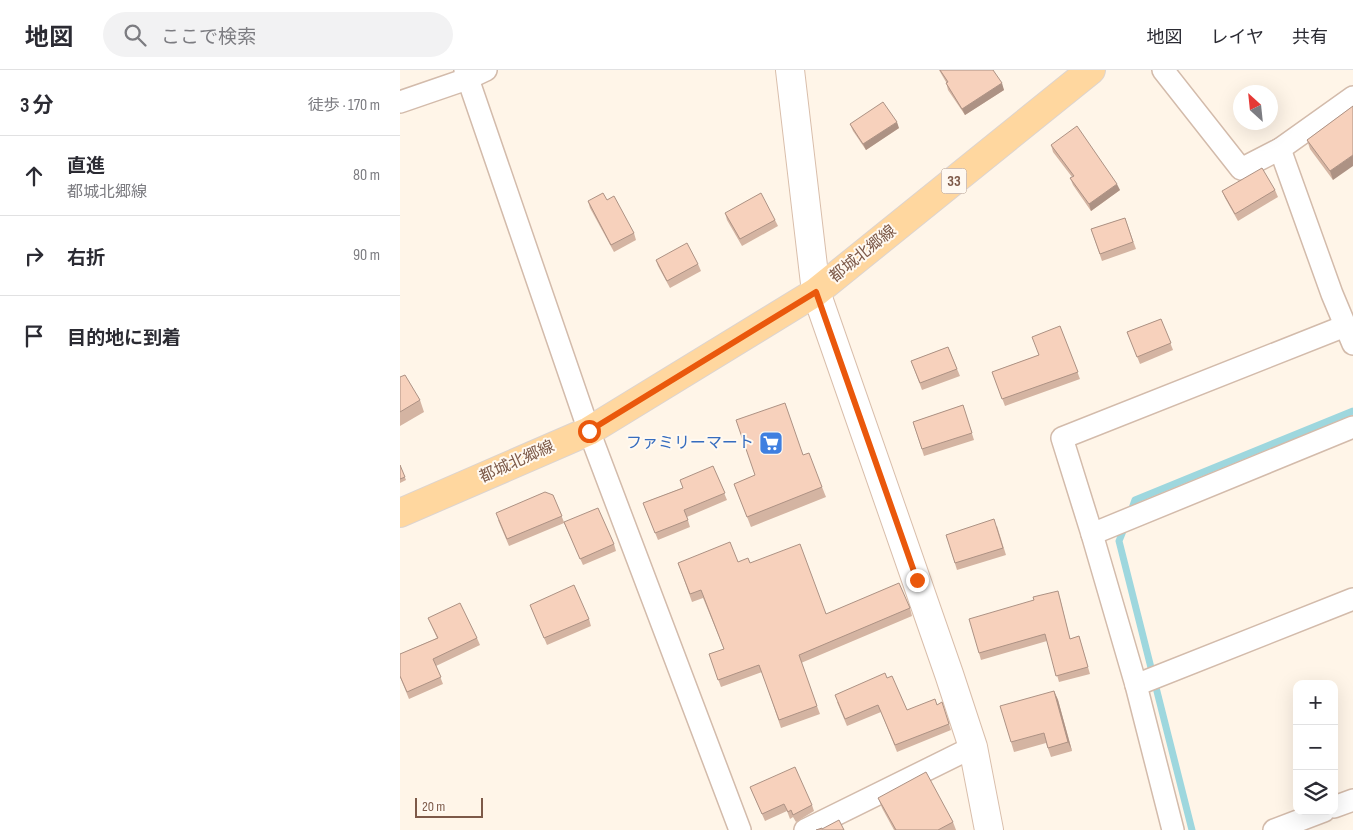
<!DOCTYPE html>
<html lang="ja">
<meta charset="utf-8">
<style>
body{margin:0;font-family:"Sofia Sans Condensed","Noto Sans JP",sans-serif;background:#f2f2f3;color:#2b2b33}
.controls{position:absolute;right:15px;bottom:15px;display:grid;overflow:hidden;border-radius:10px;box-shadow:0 5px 20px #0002}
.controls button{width:45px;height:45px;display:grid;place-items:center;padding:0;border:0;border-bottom:1px solid #e1e1e2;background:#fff;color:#2b2b33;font:25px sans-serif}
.compass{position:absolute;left:833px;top:15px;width:45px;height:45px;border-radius:50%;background:#fff;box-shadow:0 5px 20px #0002;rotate:333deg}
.scale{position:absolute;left:15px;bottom:12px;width:68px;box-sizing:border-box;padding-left:5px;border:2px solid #7d5948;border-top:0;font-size:14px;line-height:18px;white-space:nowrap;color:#7d5948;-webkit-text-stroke:4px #fff9f1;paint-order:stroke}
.stop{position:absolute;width:15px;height:15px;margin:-11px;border:4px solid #ea580c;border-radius:50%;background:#fff}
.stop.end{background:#ea580c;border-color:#fff;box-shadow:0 1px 5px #0008}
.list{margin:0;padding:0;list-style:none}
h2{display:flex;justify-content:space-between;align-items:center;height:65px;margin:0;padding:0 20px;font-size:21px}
h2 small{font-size:16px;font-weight:400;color:#7c7c81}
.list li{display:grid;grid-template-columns:32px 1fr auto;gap:15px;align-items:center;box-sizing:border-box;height:80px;padding:0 20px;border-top:1px solid #e1e1e2}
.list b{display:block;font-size:19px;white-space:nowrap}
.list p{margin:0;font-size:16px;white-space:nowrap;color:#7c7c81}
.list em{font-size:16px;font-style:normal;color:#7c7c81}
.icon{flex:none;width:28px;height:28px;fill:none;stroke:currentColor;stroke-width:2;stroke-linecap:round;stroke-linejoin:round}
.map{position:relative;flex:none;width:953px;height:760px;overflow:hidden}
header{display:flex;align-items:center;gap:30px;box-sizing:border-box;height:70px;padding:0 25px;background:#fff;border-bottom:1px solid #e1e1e2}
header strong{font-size:24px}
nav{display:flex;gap:28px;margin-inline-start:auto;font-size:18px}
.search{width:350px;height:45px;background:#f2f2f3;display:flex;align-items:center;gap:12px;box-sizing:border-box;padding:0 18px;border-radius:28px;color:#7c7c81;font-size:19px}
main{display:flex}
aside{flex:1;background:#fff}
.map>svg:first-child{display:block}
</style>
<header>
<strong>地図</strong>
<div class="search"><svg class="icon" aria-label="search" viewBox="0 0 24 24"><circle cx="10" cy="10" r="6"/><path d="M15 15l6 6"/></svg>ここで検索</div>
<nav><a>地図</a><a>レイヤ</a><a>共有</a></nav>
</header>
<main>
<aside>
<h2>3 分<small>徒歩 · 170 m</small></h2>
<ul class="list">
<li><svg class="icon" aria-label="ahead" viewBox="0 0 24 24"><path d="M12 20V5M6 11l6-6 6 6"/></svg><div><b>直進</b><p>都城北郷線</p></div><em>80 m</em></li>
<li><svg class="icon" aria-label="right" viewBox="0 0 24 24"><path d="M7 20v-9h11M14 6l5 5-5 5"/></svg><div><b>右折</b></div><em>90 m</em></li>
<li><svg class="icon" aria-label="arrive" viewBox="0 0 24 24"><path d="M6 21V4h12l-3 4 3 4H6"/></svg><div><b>目的地に到着</b></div></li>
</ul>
</aside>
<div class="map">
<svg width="953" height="760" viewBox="0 0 953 760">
<rect width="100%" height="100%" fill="#fff5e8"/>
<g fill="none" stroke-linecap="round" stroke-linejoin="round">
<g stroke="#9ed7de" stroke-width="7">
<path d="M730,444l5,-14 218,-89"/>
<path d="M725,456l-6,15 73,289"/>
</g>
<g stroke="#d3bbab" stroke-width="24">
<g id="street">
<path d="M65,0l124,361 151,399"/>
<path d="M763,0l78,99 39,-20 73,-52"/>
<path d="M0,32l67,-23 19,-9"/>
<path d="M880,79l52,145 21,50"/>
<path d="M692,464l261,-107"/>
<path d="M736,615l217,-86"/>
<path d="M934,737l19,-7"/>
<path d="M405,760l168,-83"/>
<path d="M773,760l-37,-145 -44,-151 -30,-96 283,-112"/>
<path d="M874,760l50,-19"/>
</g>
</g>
<g stroke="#d9beab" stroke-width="30">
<path id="secondary" d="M390,0l26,222 133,382 24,73 16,83"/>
</g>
<g stroke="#ddd4cf" stroke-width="30">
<path id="primary" d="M0,443l189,-82 227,-139 275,-222"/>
</g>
<use href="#street" stroke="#fff" stroke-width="21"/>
<use href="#secondary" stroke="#fff" stroke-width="28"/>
<use href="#primary" stroke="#ffd79f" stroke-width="28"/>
</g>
<g fill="#d4b4a2">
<path d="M539,0h54l11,20 -39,25 -17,-25 -2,-8z"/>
<path d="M953,36l-20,74 -23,-31 -3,-9z"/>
<path d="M450,54l49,4 -33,22 -13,-19z"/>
<path d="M651,75l69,45 -29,21 -18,-26 -3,-7 2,-1 -19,-25z"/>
<path d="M875,120l3,7 -40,24 -13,-23 -3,-7z"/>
<path d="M207,130l27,33 2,7 -22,12 -24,-44 -2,-7z"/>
<path d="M325,143l50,7 3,6 -36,20 -15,-26z"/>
<path d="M725,148l11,31 -34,12 -11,-32z"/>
<path d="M256,190l42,4 3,7 -31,17 -12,-22z"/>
<path d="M761,249l12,31 -33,14 -13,-32z"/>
<path d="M660,256l20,53 -75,27 -13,-34 47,-17z"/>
<path d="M548,277l12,29 -38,14 -11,-29z"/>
<path d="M0,307l20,23 4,12 -24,14z"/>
<path d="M563,335l11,35 -50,16 -11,-34z"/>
<path d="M403,385l19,32 4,10 -75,30 -17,-43z"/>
<path d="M0,395l6,15 -6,3z"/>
<path d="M313,396l14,34 -40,17 3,10 -32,13 -15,-37 39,-15z"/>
<path d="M153,425l11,27 50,22 2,7 -33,14 -19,-42 -55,23 -11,-26z"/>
<path d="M597,456l9,29 -49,15 -11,-35z"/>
<path d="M338,492l12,1 76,51 84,-6 2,8 -111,47 19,51 -39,14 -19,-56 -41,15 -12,-33 15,-5 -21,-51 -11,4 -14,-39z"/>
<path d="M660,528l10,41 9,-3 11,38 -31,8 -12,-41 -66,19 -2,-7 55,-53z"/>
<path d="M130,535l59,14 2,7 -44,19z"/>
<path d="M28,548l49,20 3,7 -44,21 7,18 -34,15 -9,-22v-23l37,-16z"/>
<path d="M487,608l20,32 30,-5 5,-3 9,28 -54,22 -16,-40 -34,14 -10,-24z"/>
<path d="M654,621l4,9 14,51 -21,6 -5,-14 -32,9 -3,-10z"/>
<path d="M350,717l62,18 2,6 -18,11 -3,-5 -3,2 -3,-8 -22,10z"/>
<path d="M478,728l75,24 3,8h-62l-12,-22z"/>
</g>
<g fill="#ad9284">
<path d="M602,13l2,7 -39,25 -3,-6z"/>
<path d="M497,52l2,6 -33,22 -3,-6z"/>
<path d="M953,85v11l-20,14 -3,-9z"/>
<path d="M717,114l3,6 -29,21 -2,-7z"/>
<path d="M654,621l4,9 14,51 -4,-9z"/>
</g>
<g fill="#f7d1bc" stroke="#ad9284">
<path d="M540,0h53l9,13 -40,26 -16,-26 2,-1z"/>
<path d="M483,32l14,20 -34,22 -13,-20z"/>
<path d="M953,36v49l-23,16 -23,-31z"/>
<path d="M677,56l40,58 -28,20 -19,-26 4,-2 -23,-31z"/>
<path d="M862,98l13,22 -40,24 -13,-23z"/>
<path d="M203,123l4,7 7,-4 20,37 -23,12 -23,-44z"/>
<path d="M361,123l14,27 -35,19 -15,-26z"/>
<path d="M725,148l8,24 -33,12 -9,-25z"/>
<path d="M287,173l11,21 -31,17 -11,-21z"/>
<path d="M761,249l10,24 -34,14 -10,-25z"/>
<path d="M660,256l18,46 -76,27 -10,-27 47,-17 -7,-18z"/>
<path d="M548,277l9,22 -37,14 -9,-22z"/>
<path d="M5,305l15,25 -20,12v-35z"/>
<path d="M385,333l18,52 6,-2 13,34 -75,30 -13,-33 21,-9 -19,-55z"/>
<path d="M563,335l9,28 -50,16 -9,-27z"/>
<path d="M0,395l5,12 -5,2z"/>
<path d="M313,396l12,27 -41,17 4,10 -33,13 -12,-30 40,-15 -3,-8z"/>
<path d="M145,422l8,3 9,21 -55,23 -11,-26z"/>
<path d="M198,438l16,36 -34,15 -16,-37z"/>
<path d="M594,449l9,29 -48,15 -9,-28z"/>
<path d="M330,472l8,20 10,-4 2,5 50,-19 26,70 73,-31 11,25 -111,47 18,51 -38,14 -20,-55 -41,15 -9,-26 15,-5 -23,-59 -11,4 -12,-31z"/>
<path d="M174,515l15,34 -45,19 -14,-33z"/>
<path d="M658,521l12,48 9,-3 9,31 -32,9 -11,-42 -66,19 -10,-34 65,-19 -1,-3z"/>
<path d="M60,533l17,35 -44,21 8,18 -34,15 -7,-16v-22l38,-16 -10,-20z"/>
<path d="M485,603l2,5 5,-2 15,34 28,-11 2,6 5,-3 7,22 -54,21 -17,-40 -33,14 -10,-24z"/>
<path d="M654,621l14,51 -20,6 -4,-15 -33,9 -11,-36z"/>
<path d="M395,697l17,38 -19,10 -2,-5 -3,2 -4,-8 -22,10 -12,-27z"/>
<path d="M526,702l27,50 -15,8h-42l-18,-32z"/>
<path d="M439,750l5,10h-28l6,-2v1z"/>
</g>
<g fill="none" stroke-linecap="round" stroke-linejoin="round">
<path stroke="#ea580c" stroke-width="6" d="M189,361l227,-139 101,288"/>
</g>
<defs>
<g id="supermarket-square" transform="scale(1.25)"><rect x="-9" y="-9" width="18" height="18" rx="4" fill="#3f7fe0" stroke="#fff9f1"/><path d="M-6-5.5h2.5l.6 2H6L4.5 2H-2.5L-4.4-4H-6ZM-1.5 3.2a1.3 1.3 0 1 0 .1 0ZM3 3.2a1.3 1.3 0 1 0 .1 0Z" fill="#fff"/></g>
</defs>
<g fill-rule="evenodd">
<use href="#supermarket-square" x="371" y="373"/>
</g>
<g text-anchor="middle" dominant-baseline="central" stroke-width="4" stroke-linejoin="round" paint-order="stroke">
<rect fill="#fff9f1" stroke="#a4897b" stroke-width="1" x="541.5" y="98.5" width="25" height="25" rx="4"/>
<g font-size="15" font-weight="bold" fill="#7d5948">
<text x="554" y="111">33</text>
</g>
<g font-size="16" fill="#7d5948" stroke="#fff9f1">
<text transform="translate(463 184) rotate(-39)">都城北郷線</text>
<text transform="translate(117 392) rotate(-24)">都城北郷線</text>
</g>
<g font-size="16" fill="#366cbe" stroke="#fff9f1" text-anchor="end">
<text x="354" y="373">ファミリーマート</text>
</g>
</g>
</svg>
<div class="controls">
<button>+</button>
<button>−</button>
<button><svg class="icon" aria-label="layers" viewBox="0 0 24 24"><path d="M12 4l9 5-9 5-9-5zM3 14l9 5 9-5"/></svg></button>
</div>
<svg class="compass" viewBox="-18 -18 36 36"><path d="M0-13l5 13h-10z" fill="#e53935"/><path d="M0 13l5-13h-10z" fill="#7c7c81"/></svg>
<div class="scale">20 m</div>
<div class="stop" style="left:189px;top:361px"></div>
<div class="stop end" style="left:517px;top:510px"></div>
</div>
</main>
